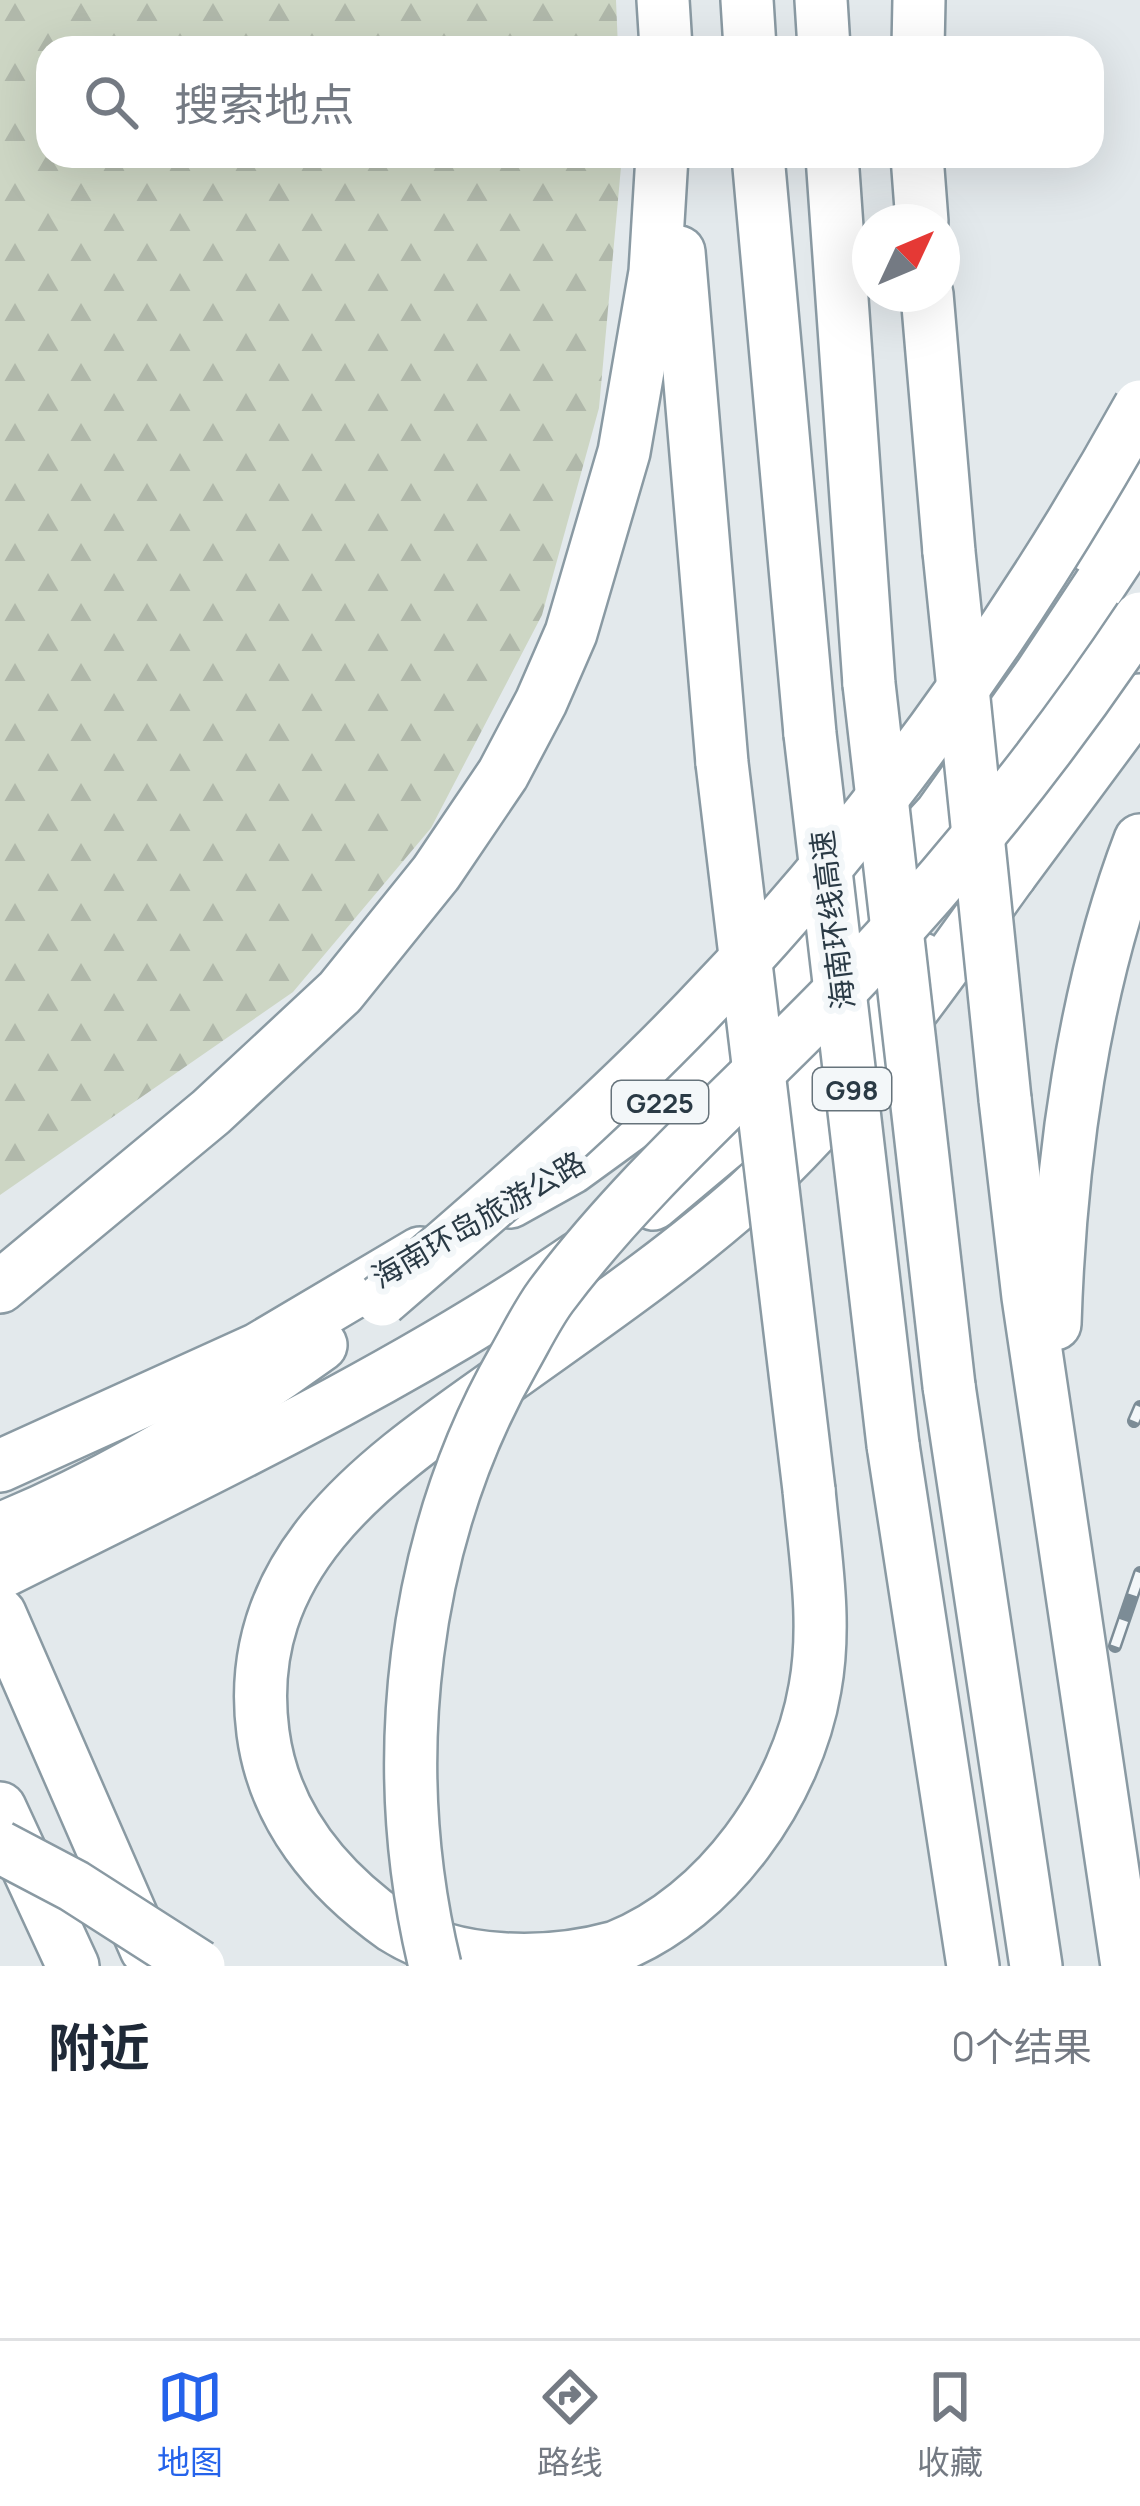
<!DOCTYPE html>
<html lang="zh">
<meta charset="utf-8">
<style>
body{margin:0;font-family:Manrope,"Noto Sans SC",sans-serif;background:#f2f2f3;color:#1f2937}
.compass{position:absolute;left:852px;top:204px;width:108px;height:108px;border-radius:50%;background:#fff;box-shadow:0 12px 48px #0002;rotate:46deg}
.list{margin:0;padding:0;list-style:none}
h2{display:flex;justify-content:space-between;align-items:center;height:156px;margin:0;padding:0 48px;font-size:51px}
h2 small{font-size:39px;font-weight:400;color:#747a83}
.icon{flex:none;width:66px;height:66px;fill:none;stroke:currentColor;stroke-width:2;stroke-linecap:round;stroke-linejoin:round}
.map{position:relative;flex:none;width:1140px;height:1966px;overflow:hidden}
.search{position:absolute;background:#fff;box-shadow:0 12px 48px #0002;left:36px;right:36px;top:36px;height:132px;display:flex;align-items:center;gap:30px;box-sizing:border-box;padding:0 42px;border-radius:36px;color:#747a83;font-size:45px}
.sheet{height:372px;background:#fff}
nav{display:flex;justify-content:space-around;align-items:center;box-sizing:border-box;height:168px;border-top:3px solid #e0e1e3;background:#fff;font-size:33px;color:#747a83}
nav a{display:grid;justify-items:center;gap:6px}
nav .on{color:#2563eb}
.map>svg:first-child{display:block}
</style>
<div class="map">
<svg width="1140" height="1966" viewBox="0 0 1140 1966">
<defs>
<pattern id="forest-firs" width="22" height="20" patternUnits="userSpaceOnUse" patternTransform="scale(3)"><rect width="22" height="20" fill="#cdd6c4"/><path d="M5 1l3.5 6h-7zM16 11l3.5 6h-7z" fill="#b0b8aa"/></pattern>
</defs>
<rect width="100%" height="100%" fill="#e3e9ec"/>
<path fill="url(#forest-firs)" d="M0,0h616l2,48h-570v108h574l-23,252 -57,207 -111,213 -138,164 -293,203z"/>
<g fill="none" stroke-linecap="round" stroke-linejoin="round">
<g stroke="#8a9aa3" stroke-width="56">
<g id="highway">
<path d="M663,0l3,48"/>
<path d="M747,0l3,48"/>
<path d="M821,0l3,48"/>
<path d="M918,48l1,-48"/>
<path d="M758,156l52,578"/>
<path d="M832,156l37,528"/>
<path d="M917,156l5,66"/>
<path d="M679,252l43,511"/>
<path d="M927,294l22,258"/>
<path d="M1091,547l49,-75"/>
<path d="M988,896l23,-22 129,-174"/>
<path d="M1005,1099l23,198 99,669"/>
<path d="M510,1202l61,-34 77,-56 84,-71 208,-226 100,-140 100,-151"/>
<path d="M653,1204l98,-82 171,-163"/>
<path d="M0,1287l211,-175 129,-120 96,-119 67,-99 38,-72 30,-69 53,-181 31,-180 7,-116"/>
<path d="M1055,1324c5,-159 28,-335 85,-484"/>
<path d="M949,1386l87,580"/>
<path d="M893,1445l80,521"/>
<path d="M0,1466l258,-117 162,-96"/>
<path d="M809,1490c6,65 18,133 6,198 -18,106 -98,219 -199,259 -69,19 -161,19 -222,-20 -67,-47 -120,-111 -131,-194 -24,-181 129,-273 256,-364 77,-55 157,-110 228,-173 105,-95 182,-208 264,-322"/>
<path d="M0,1529c116,-48 220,-111 321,-184"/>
<path d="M0,1573c196,-98 398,-192 579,-316"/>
<path d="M0,1614l146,335"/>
<path d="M0,1808l73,158"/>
</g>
</g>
<use href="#highway" stroke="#fff" stroke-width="51"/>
<g stroke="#7c8c96" stroke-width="14">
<g id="rail">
<path d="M1134,1421l6,-14"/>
<path d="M1115,1646l25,-73"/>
</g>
</g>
<use href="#rail" stroke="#f3f7f9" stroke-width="9" stroke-dasharray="27" stroke-linecap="butt"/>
<g stroke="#8a9aa3" stroke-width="56" stroke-linecap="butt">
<g id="highway-bridge">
<path d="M949,552l56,547"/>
<path d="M869,684l80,702"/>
<path d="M810,734l83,711"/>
<path d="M722,763l87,727"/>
<path d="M382,1300c108,-93 215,-185 314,-288 174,-180 323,-388 444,-606"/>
<path d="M0,1847l74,39 125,80"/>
<path d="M435,1966c-49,-201 -24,-427 79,-607 12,-21 23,-44 37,-63 89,-119 204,-215 306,-323 104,-110 199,-229 283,-355"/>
</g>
</g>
<use href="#highway-bridge" stroke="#fff" stroke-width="51"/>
</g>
<g text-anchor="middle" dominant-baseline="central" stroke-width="12" stroke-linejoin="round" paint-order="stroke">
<g fill="#f3f7f9" stroke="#66737b" stroke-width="3">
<rect x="813" y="1068" width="78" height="42" rx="9"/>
<rect x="612" y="1081" width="96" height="42" rx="9"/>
</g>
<g font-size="27" font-weight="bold" fill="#2a3a45">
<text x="852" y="1089">G98</text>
<text x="660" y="1102">G225</text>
</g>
<g font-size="30" fill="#2a3a45" stroke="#f3f7f9">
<text transform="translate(832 920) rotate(-97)">海南环线高速</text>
<text transform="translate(478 1219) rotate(-30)">海南环岛旅游公路</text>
</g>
</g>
</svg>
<svg class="compass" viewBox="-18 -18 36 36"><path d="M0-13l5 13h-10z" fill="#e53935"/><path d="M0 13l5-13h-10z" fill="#747a83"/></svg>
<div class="search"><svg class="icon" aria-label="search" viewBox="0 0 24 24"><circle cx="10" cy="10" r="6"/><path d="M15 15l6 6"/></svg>搜索地点</div>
</div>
<section class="sheet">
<h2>附近<small>0个结果</small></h2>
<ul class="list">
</ul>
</section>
<nav>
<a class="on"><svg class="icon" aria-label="map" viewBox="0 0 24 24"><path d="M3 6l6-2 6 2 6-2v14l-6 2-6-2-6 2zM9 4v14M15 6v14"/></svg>地图</a>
<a><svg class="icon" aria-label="directions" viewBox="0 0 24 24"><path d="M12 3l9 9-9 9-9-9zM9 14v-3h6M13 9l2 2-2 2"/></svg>路线</a>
<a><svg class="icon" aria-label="saved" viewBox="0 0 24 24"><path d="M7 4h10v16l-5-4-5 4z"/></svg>收藏</a>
</nav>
